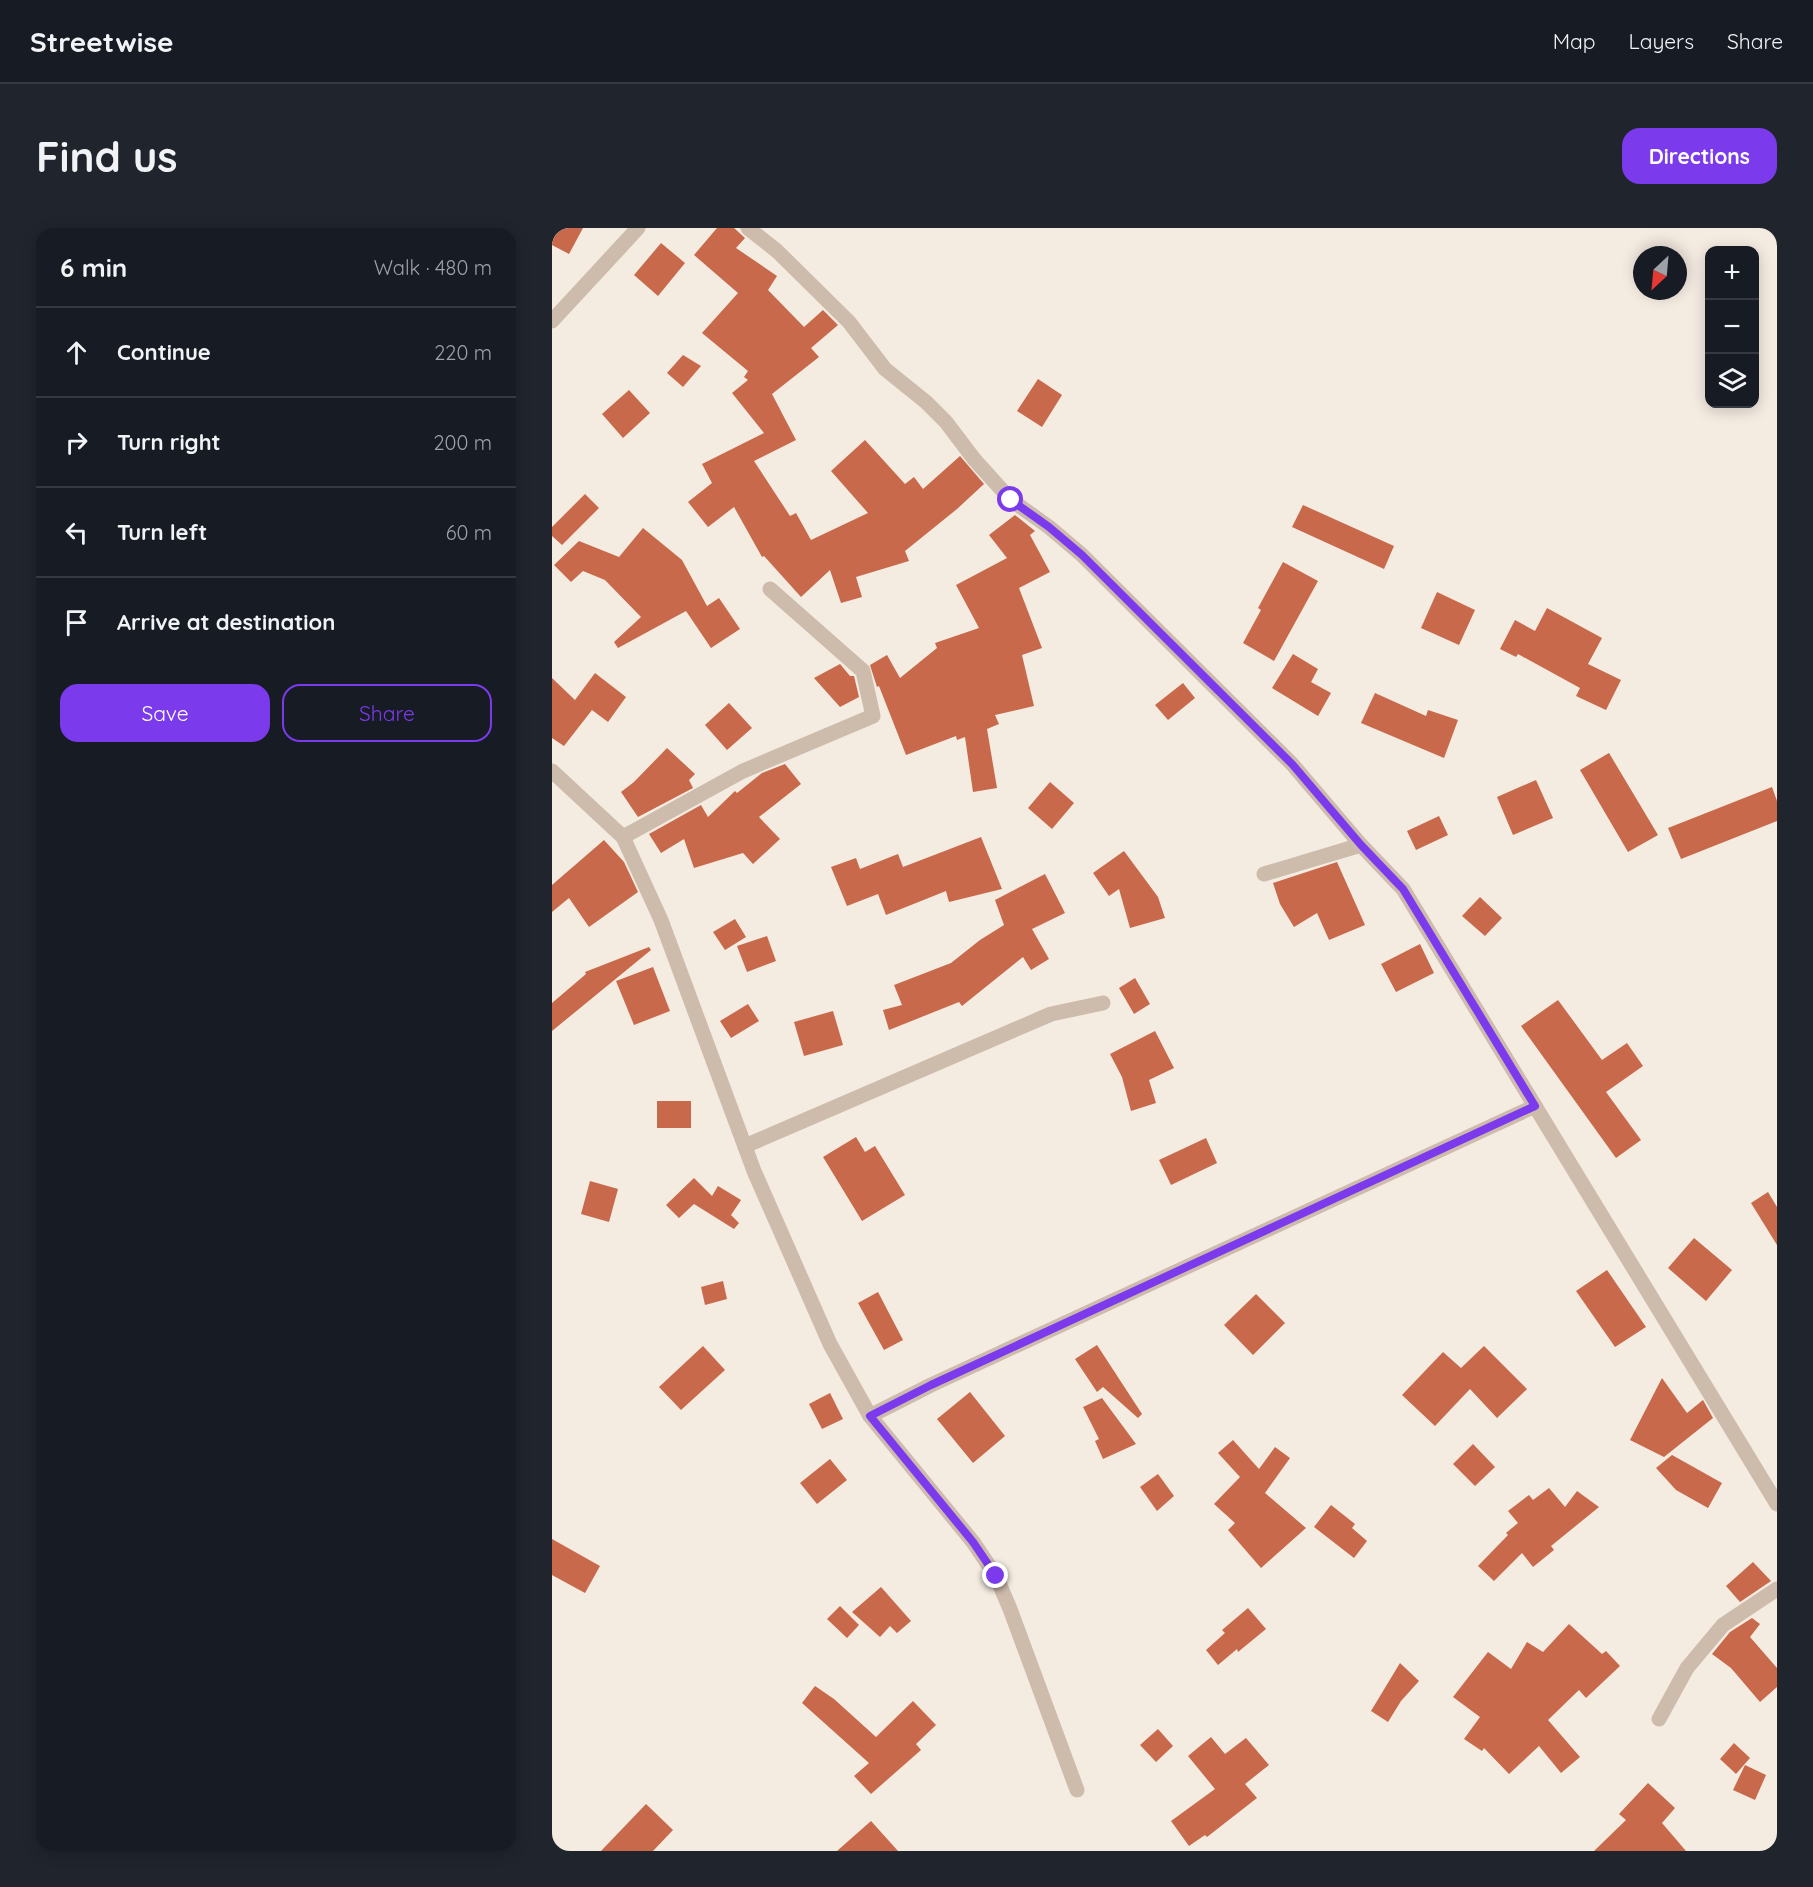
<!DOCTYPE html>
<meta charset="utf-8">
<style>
body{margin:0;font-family:Quicksand,sans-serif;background:#20242c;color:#f1f3f6}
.controls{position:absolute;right:18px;top:18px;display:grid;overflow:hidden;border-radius:12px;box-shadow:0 3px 15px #0003}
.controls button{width:54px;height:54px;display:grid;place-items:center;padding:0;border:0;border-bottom:2px solid #363941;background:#171b24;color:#f1f3f6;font:30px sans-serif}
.compass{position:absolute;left:1081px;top:18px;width:54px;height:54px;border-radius:50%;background:#171b24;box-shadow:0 3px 15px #0003;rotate:206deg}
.stop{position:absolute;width:18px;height:18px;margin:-14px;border:4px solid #7c3aed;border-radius:50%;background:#fff}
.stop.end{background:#7c3aed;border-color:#fff;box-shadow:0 2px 6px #0008}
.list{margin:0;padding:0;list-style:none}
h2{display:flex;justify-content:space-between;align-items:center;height:78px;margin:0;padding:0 24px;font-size:26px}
h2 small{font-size:20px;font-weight:400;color:#9ea1a6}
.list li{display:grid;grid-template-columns:39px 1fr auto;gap:18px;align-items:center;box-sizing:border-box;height:90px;padding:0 24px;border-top:2px solid #363941}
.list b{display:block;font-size:22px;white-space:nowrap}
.list em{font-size:20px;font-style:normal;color:#9ea1a6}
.actions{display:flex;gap:12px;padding:18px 24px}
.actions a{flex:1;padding:14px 0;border:2px solid #7c3aed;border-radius:18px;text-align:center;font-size:21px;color:#7c3aed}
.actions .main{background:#7c3aed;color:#fff}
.icon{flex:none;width:33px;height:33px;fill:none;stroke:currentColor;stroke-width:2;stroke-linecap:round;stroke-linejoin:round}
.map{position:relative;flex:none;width:1225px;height:1623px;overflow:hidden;border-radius:18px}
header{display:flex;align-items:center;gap:36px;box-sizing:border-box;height:84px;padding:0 30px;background:#171b24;border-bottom:2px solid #363941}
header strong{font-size:28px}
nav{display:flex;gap:33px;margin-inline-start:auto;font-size:21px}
.intro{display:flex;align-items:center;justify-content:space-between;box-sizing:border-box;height:144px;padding:0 36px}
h1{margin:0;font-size:42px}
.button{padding:15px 27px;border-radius:18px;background:#7c3aed;color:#fff;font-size:21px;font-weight:700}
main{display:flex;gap:36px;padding:0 36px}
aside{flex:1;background:#171b24;border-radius:18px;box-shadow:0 3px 15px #0003}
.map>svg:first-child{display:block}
</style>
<header>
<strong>Streetwise</strong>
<nav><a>Map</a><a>Layers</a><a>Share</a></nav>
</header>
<div class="intro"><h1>Find us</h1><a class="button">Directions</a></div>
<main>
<aside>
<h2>6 min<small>Walk · 480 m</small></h2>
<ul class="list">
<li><svg class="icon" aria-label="ahead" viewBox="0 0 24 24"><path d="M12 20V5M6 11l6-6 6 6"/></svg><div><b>Continue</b></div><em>220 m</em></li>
<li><svg class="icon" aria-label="right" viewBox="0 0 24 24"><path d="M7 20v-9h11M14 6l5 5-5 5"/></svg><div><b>Turn right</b></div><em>200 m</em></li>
<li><svg class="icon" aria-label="left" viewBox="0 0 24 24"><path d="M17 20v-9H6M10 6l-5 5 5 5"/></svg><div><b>Turn left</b></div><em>60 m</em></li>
<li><svg class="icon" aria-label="arrive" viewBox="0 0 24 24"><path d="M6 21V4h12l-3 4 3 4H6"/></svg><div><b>Arrive at destination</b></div></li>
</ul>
<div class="actions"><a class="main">Save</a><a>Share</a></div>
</aside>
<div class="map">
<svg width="1225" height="1623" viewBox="0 0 1225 1623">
<rect width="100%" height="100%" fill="#f4ebe1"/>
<g fill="#c8694b">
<path d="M0,0h31l-14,26 -17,-9z"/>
<path d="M165,0h17l11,10 -9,10 41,28 -9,14 36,37 19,-17 15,15 -27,23 8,9 -47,37 24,46 -42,21 36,55 6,-3 15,27 57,-27 -37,-42 34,-31 40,44 9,-7 9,12 37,-33 24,28 -27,25 -52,42 4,10 -53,16 6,20 -21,6 -11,-33 -29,27 -37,-41 -2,1 -28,-50 -26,20 -20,-25 24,-19 -10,-19 62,-31 -32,-40 16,-13 -4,-3 4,-6 -46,-38 36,-40 -44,-38z"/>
<path d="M109,15l24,20 -27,33 -24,-21z"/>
<path d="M131,127l18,11 -18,21 -16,-14z"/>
<path d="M486,151l24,16 -20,32 -25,-16z"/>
<path d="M77,162l21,23 -27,25 -21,-24z"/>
<path d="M33,266l14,14 -37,37 -10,-9v-9z"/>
<path d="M751,277l91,41 -10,23 -92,-42z"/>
<path d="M463,287l20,16 -5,4 20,37 -31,16 23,60 -20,7 12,51 -39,9 4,9 -12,5 10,59 -24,4 -8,-55 -8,3 -1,-4 -50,19 -27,-69 -2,1 -7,-22 17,-10 13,23 37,-30 -2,-5 44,-15 -23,-43 51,-27 -18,-23z"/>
<path d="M91,300l39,32 25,46 12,-8 21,31 -29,19 -25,-37 -68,37 -4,-6 27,-25 -36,-37 -22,-9 -12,11 -17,-17 25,-24 40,16z"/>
<path d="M731,334l35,19 -44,80 -31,-18 18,-33 -3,-2z"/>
<path d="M885,364l38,18 -16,35 -38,-17z"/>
<path d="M995,380l55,30 -14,26 33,16 -15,30 -30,-14 4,-8 -62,-34 -2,3 -16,-8 15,-29 20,11z"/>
<path d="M741,426l25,15 -7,13 20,11 -13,23 -46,-28z"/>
<path d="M288,436l10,12h4l5,21 -19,10 -26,-29z"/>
<path d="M43,445l31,24 -18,25 -16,-12 -28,36 -12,-8v-60l23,22z"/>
<path d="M631,455l12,15 -27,22 -13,-15z"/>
<path d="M823,465l51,23 2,-6 30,10 -14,38 -83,-35z"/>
<path d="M177,475l23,25 -25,22 -22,-25z"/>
<path d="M115,520l28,26 -6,6 4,8 -55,29 -17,-25 13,-10z"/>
<path d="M1057,525l49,82 -30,17 -48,-82z"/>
<path d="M233,536l16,20 -42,33 21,22 -27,25 -10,-11 -49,15 -10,-29 -23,14 -12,-19 52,-29 7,12 27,-26 2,2 25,-20z"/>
<path d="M984,552l17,38 -40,17 -16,-38z"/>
<path d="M498,554l24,21 -22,26 -24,-21z"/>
<path d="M1220,559l5,14v20l-96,38 -13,-31z"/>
<path d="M887,588l9,19 -32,15 -9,-19z"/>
<path d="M429,609l21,52 -53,13 -3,-11 -60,24 -8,-21 -31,12 -16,-39 25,-9 4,11 38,-15 5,13z"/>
<path d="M52,612l20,22 14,30 -49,35 -20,-29 -17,14v-27z"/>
<path d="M572,623l34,46 7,21 -35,10 -11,-39 -10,7 -16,-23z"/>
<path d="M785,634l28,63 -36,15 -12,-27 -23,14 -14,-23 -7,-21z"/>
<path d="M493,646l20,39 -33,16 17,30 -18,11 -8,-13 -61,49 -3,-4 -70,28 -6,-20 19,-5 -8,-20 57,-22 29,-23 24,-15 -9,-25z"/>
<path d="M928,669l22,21 -17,18 -23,-20z"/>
<path d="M183,691l11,18 -21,13 -12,-18z"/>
<path d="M215,708l9,25 -29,11 -10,-26z"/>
<path d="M868,716l14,29 -38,19 -15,-28z"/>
<path d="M97,719l2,3 -99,81v-28l34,-29 -1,-2z"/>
<path d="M101,739l17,44 -36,14 -18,-44z"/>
<path d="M583,750l15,26 -16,10 -15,-26z"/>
<path d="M1006,772l44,60 25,-17 16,23 -37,26 35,48 -25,18 -95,-132z"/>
<path d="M196,776l11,17 -28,17 -11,-17z"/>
<path d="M281,783l10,34 -39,11 -10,-34z"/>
<path d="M603,803l19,37 -25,12 7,23 -25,8 -9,-34 -12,-23z"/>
<rect x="105" y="873" width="34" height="27"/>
<path d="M304,909l9,15 10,-6 30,49 -43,26 -39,-64z"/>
<path d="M654,910l11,25 -46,22 -12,-25z"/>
<path d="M142,950l18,18 6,-10 23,14 -10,15 8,8 -5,6 -40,-25 -15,14 -13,-13z"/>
<path d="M38,953l28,8 -9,33 -28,-8z"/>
<path d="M1216,964l9,15v38l-26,-42z"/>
<path d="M1142,1010l38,32 -26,31 -38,-33z"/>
<path d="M1055,1042l39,57 -31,20 -39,-56z"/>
<path d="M171,1053l4,18 -22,6 -4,-18z"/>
<path d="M326,1064l25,48 -19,10 -26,-47z"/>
<path d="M704,1066l29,29 -32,32 -29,-30z"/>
<path d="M545,1117l45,69 -4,4 -35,-31 -6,5 -22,-33z"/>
<path d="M151,1118l22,24 -44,40 -22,-23z"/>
<path d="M932,1118l43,43 -30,29 -27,-29 -35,37 -33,-31 41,-43 18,16z"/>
<path d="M1110,1150l25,35 16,-13 10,18 -49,39 -34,-17z"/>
<path d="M418,1164l35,44 -32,27 -36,-44z"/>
<path d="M278,1165l13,26 -21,10 -13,-25z"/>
<path d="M550,1170l34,46 -33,15 -8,-18 4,-2 -16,-32z"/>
<path d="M681,1212l26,29 16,-22 15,11 -25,35 41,35 -45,40 -33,-38 7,-7 -21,-19 26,-27 -22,-24z"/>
<path d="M921,1216l22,23 -20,19 -22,-22z"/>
<path d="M1120,1227l50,28 -14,25 -32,-18 -20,-22z"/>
<path d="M278,1231l17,21 -30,24 -17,-21z"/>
<path d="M606,1246l16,22 -17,15 -17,-24z"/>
<path d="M997,1260l16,19 12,-16 22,16 -48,39 3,4 -21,17 -11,-14 -28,28 -16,-15 30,-31 -2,-2 12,-10 -10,-12 21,-16 4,5z"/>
<path d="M779,1277l24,19 -3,4 15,13 -13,17 -40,-31z"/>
<path d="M0,1311l48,27 -15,27 -33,-18z"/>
<path d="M1201,1334l18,19 -31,21 -14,-16z"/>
<path d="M329,1359l30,34 -14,12 -7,-7 -10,11 -28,-25z"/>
<path d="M288,1378l19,19 -12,13 -20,-19z"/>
<path d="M696,1380l18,21 -28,23 -1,-3 -19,16 -12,-15 19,-17 -3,-3z"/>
<path d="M1200,1390l8,6 -10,13 27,31v19l-17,15 -29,-34 -19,-14 18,-22z"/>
<path d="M1017,1396l33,30 4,-3 14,15 -34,32 -7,-8 -31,30 32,37 -19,16 -22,-27 -30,28 -25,-26 -2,3 -18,-12 16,-22 -27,-20 35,-45 23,17 16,-27 16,10z"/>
<path d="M848,1435l19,18 -18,20 -13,21 -17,-11z"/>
<path d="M263,1458l19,13 42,38 37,-36 23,24 -20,19 5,6 -50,44 -17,-18 15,-13 -67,-60z"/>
<path d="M606,1501l15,17 -17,16 -16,-17z"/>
<path d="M659,1509l14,17 21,-16 23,27 -24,19 12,14 -50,39 -2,-2 -16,11 -18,-25 44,-32 -27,-33z"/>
<path d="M1182,1515l16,15 -14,16 -16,-15z"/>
<path d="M1193,1537l21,10 -11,25 -22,-10z"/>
<path d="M1096,1555l27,25 -13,15 24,28h-92l32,-31 -7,-6z"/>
<path d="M94,1576l27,26 -20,21h-52z"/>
<path d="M319,1593l27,30h-61z"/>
</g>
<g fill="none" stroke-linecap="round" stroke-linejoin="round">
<g stroke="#cdbbac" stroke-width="15">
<path d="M196,0l29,23 72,71 36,47 41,33 20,20 28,37 37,41 38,27 33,28 210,209 69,81 42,44 374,615"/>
<path d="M0,93l86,-93"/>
<path d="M0,543l71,66 38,83 93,251 76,173 40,72 103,126 23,34 14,33 67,181"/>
<path d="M71,609l120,-66 130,-55 -10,-45 -93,-82"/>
<path d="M712,646l97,-29"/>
<path d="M193,918l306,-132 52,-11"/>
<path d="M318,1188l61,-31 604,-279"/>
<path d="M1107,1491l28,-51 36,-43 54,-36"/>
</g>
</g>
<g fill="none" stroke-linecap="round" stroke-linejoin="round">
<path stroke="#7c3aed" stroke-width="8" d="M444,1348l-23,-34 -103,-126 61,-31 604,-279 -132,-217 -42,-44 -69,-81 -210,-209 -33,-28 -38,-27"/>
</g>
</svg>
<div class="controls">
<button>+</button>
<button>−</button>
<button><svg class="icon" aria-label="layers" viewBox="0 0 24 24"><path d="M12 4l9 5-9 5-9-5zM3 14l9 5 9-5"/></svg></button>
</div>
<svg class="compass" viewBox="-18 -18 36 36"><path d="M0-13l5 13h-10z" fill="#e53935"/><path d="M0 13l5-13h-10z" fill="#9ea1a6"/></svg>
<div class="stop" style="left:459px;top:272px"></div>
<div class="stop end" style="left:444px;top:1348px"></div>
</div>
</main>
